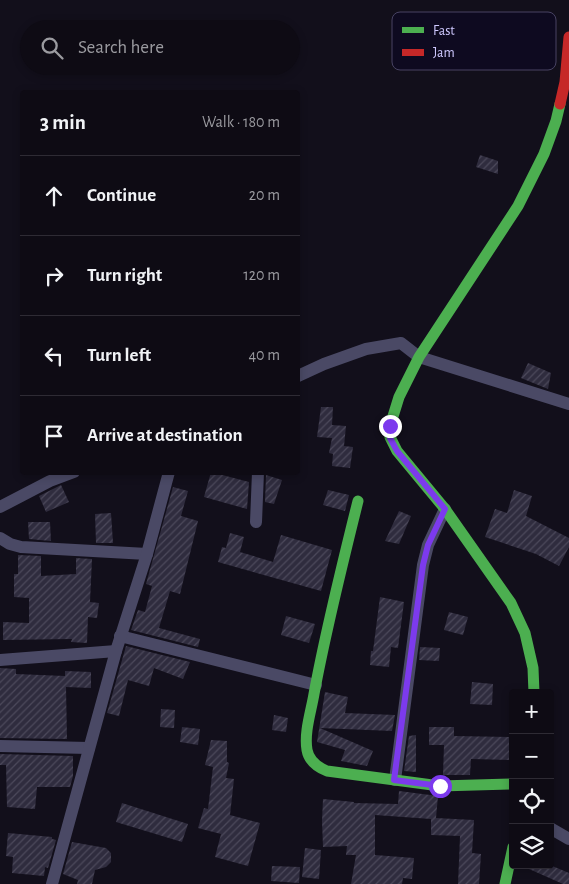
<!DOCTYPE html>
<meta charset="utf-8">
<style>
body{margin:0;font-family:"Alegreya Sans",sans-serif;background:#1c1922;color:#f1f3f6}
.controls{position:absolute;right:15px;bottom:15px;display:grid;overflow:hidden;border-radius:5px;box-shadow:0 2px 8px #0003}
.controls button{width:45px;height:45px;display:grid;place-items:center;padding:0;border:0;border-bottom:1px solid #2e2b34;background:#0e0b14;color:#f1f3f6;font:25px sans-serif}
.stop{position:absolute;width:15px;height:15px;margin:-11px;border:4px solid #7c3aed;border-radius:50%;background:#fff}
.stop.end{background:#7c3aed;border-color:#fff;box-shadow:0 1px 5px #0008}
.list{margin:0;padding:0;list-style:none}
h2{display:flex;justify-content:space-between;align-items:center;height:65px;margin:0;padding:0 20px;font-size:21px}
h2 small{font-size:16px;font-weight:400;color:#9b9ba0}
.list li{display:grid;grid-template-columns:32px 1fr auto;gap:15px;align-items:center;box-sizing:border-box;height:80px;padding:0 20px;border-top:1px solid #2e2b34}
.list b{display:block;font-size:19px;white-space:nowrap}
.list em{font-size:16px;font-style:normal;color:#9b9ba0}
.icon{flex:none;width:28px;height:28px;fill:none;stroke:currentColor;stroke-width:2;stroke-linecap:round;stroke-linejoin:round}
.map{position:relative;flex:none;width:569px;height:884px;overflow:hidden}
.search{position:absolute;background:#0e0b14;box-shadow:0 2px 8px #0003;left:20px;top:20px;width:280px;height:55px;display:flex;align-items:center;gap:12px;box-sizing:border-box;padding:0 18px;border-radius:28px;color:#9b9ba0;font-size:19px}
.panel{position:absolute;background:#0e0b14;box-shadow:0 2px 8px #0003;left:20px;top:90px;width:280px;height:385px;border-radius:5px}
.map>svg:first-child{display:block}
</style>
<div class="map">
<svg width="569" height="884" viewBox="0 0 569 884">
<defs>
<pattern id="building-hatch" width="6" height="6" patternUnits="userSpaceOnUse" patternTransform="scale(1.25)"><rect width="6" height="6" fill="#2f2c3e"/><path d="M-1 1l2-2M0 6l6-6M5 7l2-2" fill="none" stroke="#4c495b"/></pattern>
</defs>
<rect width="100%" height="100%" fill="#120f1b"/>
<g fill="url(#building-hatch)">
<path d="M480,155l18,6v13l-22,-7z"/>
<path d="M528,363l23,10 -3,16 -27,-11z"/>
<path d="M321,407h12l-1,18 14,1 -2,20 9,1 -3,21 -18,-2 1,-12 -4,-1 3,-15 -15,-1z"/>
<path d="M211,472l38,10 -2,27 -43,-12z"/>
<path d="M266,475l16,5 -8,24 -9,-2z"/>
<path d="M61,485l8,17 -23,10 -7,-16z"/>
<path d="M173,487l15,4 -7,25 17,5 -18,73 -10,-3 -11,37 41,11 -2,8 -67,-17 7,-20 7,2 7,-26 -6,-2z"/>
<path d="M328,490l21,5 -4,16 -22,-6z"/>
<path d="M514,490l18,6 -6,20 43,22v9l-10,19 -23,-12 -51,-17 10,-28 12,4z"/>
<path d="M399,511l12,5 -12,28 -14,-3z"/>
<path d="M111,513l2,30h-17l-1,-29z"/>
<path d="M28,522h22l1,19 -22,-2z"/>
<path d="M230,533l14,4 -4,15 33,10 8,-27 51,15 -11,41 -103,-29 4,-15 4,1z"/>
<path d="M18,555l23,1v20l35,-2v-16l16,1 -2,43 9,1 -2,15 -9,-1 -1,26 -16,-1 1,-3 -69,1v-18l26,1v-25l-15,-1v-23h4z"/>
<path d="M380,597l24,5 -6,46 -7,-1 -2,20 -19,-2 1,-14h2z"/>
<path d="M449,612l19,5 -5,18 -19,-5z"/>
<path d="M286,616l29,8 -6,19 -28,-8z"/>
<path d="M126,646l64,16 -7,17 -29,-11 -5,18 -21,-6 -9,36 -12,-3z"/>
<path d="M420,647l20,1 -1,13 -20,-1z"/>
<path d="M0,668l16,1v5l49,2v-5l26,1v16l-25,-1 1,52 -67,-1z"/>
<path d="M472,682l21,2 -1,21 -22,-1z"/>
<path d="M325,692l23,5 -3,16 50,2 -3,16 -72,-3 53,23 -6,15 -26,-5 4,-11 -28,-8z"/>
<path d="M161,709l14,1 -1,18 -14,-1z"/>
<path d="M274,715l14,3 -2,14 -14,-2z"/>
<path d="M182,727l18,2 -2,16 -18,-3z"/>
<path d="M429,727h25v9l57,1 -1,23 -39,-1 -1,16h-27l1,-30h-15z"/>
<path d="M416,735v37l-12,-1 5,-35z"/>
<path d="M211,740l16,1v21l2,1 -3,15 8,1 -4,36 30,8 -12,43 -33,-9 6,-23 -23,-6 6,-20 4,1 5,-42 -8,-2z"/>
<path d="M0,754l73,2v20l-3,11h-33l-2,22 -28,-2 -1,-42h-6z"/>
<path d="M399,791l39,5 -2,22 38,2 -2,33 9,1 -2,30h-21l2,-48 -29,-1v-16l-56,-4v40l39,3 -2,21 -9,-1 -1,6h-51l5,-29h-10l1,-9 -24,1 -1,-26 1,-22 31,3v1l44,1z"/>
<path d="M122,803l66,21 -6,18 -66,-20z"/>
<path d="M8,833l44,4v2l4,1 -8,28 -3,-1 -1,9 -32,-3 1,-16 -7,-1z"/>
<path d="M72,842l34,6 5,5v9l-5,5 -11,3 -3,14h-15l1,-4 -15,-6z"/>
<path d="M305,848l16,2 -2,29 -17,-2z"/>
<path d="M520,865h30l19,8v11h-6z"/>
<path d="M272,866l28,1 -1,16 -28,-2z"/>
</g>
<g fill="none" stroke-linecap="round" stroke-linejoin="round">
<g stroke="#4a4965" stroke-width="12">
<path d="M298,376l26,-12 42,-15 35,-6 18,14 150,47"/>
<path d="M0,507l50,-26 24,-9"/>
<path d="M256,522l2,-50"/>
<path d="M0,538l10,6 11,3 126,7"/>
<path d="M120,636l196,49"/>
<path d="M0,660l116,-9"/>
<path d="M0,746l89,2"/>
<path d="M395,780l28,-215 5,-20 17,-36"/>
<path d="M550,828l19,11"/>
<path d="M52,884l64,-233 31,-97 22,-82"/>
</g>
<g stroke="#4caf50" stroke-width="11">
<path d="M358,501c-16,64 -32,128 -44,193 -3,18 -10,38 -7,56 2,11 10,17 20,21l113,15 73,-2"/>
<path d="M534,693l-1,-25 -8,-35 -14,-30 -66,-94 -48,-58 -7,-14v-11l9,-29 20,-40 99,-151 26,-52 12,-33 4,-17"/>
<path d="M505,884l8,-37"/>
</g>
<path stroke="#c62828" stroke-width="11" d="M560,104l5,-22 4,-45"/>
</g>
<g fill="none" stroke-linecap="round" stroke-linejoin="round">
<path stroke="#7c3aed" stroke-width="6" d="M390,426v12l7,13 48,58 -17,36 -5,20 -29,215 46,6"/>
</g>
<rect x="392" y="12" width="164" height="58" rx="8" fill="#0e0a20" stroke="#484363" stroke-width="1"/>
<rect x="402" y="27" width="22" height="6" fill="#4caf50"/>
<rect x="402" y="49" width="22" height="7" fill="#c62828"/>
<g font-size="14" fill="#cfc9ff">
<text x="433" y="35">Fast</text>
<text x="433" y="57">Jam</text>
</g>
</svg>
<div class="controls">
<button>+</button>
<button>−</button>
<button><svg class="icon" aria-label="locate" viewBox="0 0 24 24"><circle cx="12" cy="12" r="6"/><path d="M12 2v4M12 18v4M2 12h4M18 12h4"/></svg></button>
<button><svg class="icon" aria-label="layers" viewBox="0 0 24 24"><path d="M12 4l9 5-9 5-9-5zM3 14l9 5 9-5"/></svg></button>
</div>
<div class="stop" style="left:440px;top:786px"></div>
<div class="stop end" style="left:390px;top:426px"></div>
<div class="search"><svg class="icon" aria-label="search" viewBox="0 0 24 24"><circle cx="10" cy="10" r="6"/><path d="M15 15l6 6"/></svg>Search here</div>
<section class="panel">
<h2>3 min<small>Walk · 180 m</small></h2>
<ul class="list">
<li><svg class="icon" aria-label="ahead" viewBox="0 0 24 24"><path d="M12 20V5M6 11l6-6 6 6"/></svg><div><b>Continue</b></div><em>20 m</em></li>
<li><svg class="icon" aria-label="right" viewBox="0 0 24 24"><path d="M7 20v-9h11M14 6l5 5-5 5"/></svg><div><b>Turn right</b></div><em>120 m</em></li>
<li><svg class="icon" aria-label="left" viewBox="0 0 24 24"><path d="M17 20v-9H6M10 6l-5 5 5 5"/></svg><div><b>Turn left</b></div><em>40 m</em></li>
<li><svg class="icon" aria-label="arrive" viewBox="0 0 24 24"><path d="M6 21V4h12l-3 4 3 4H6"/></svg><div><b>Arrive at destination</b></div></li>
</ul>
</section>
</div>
